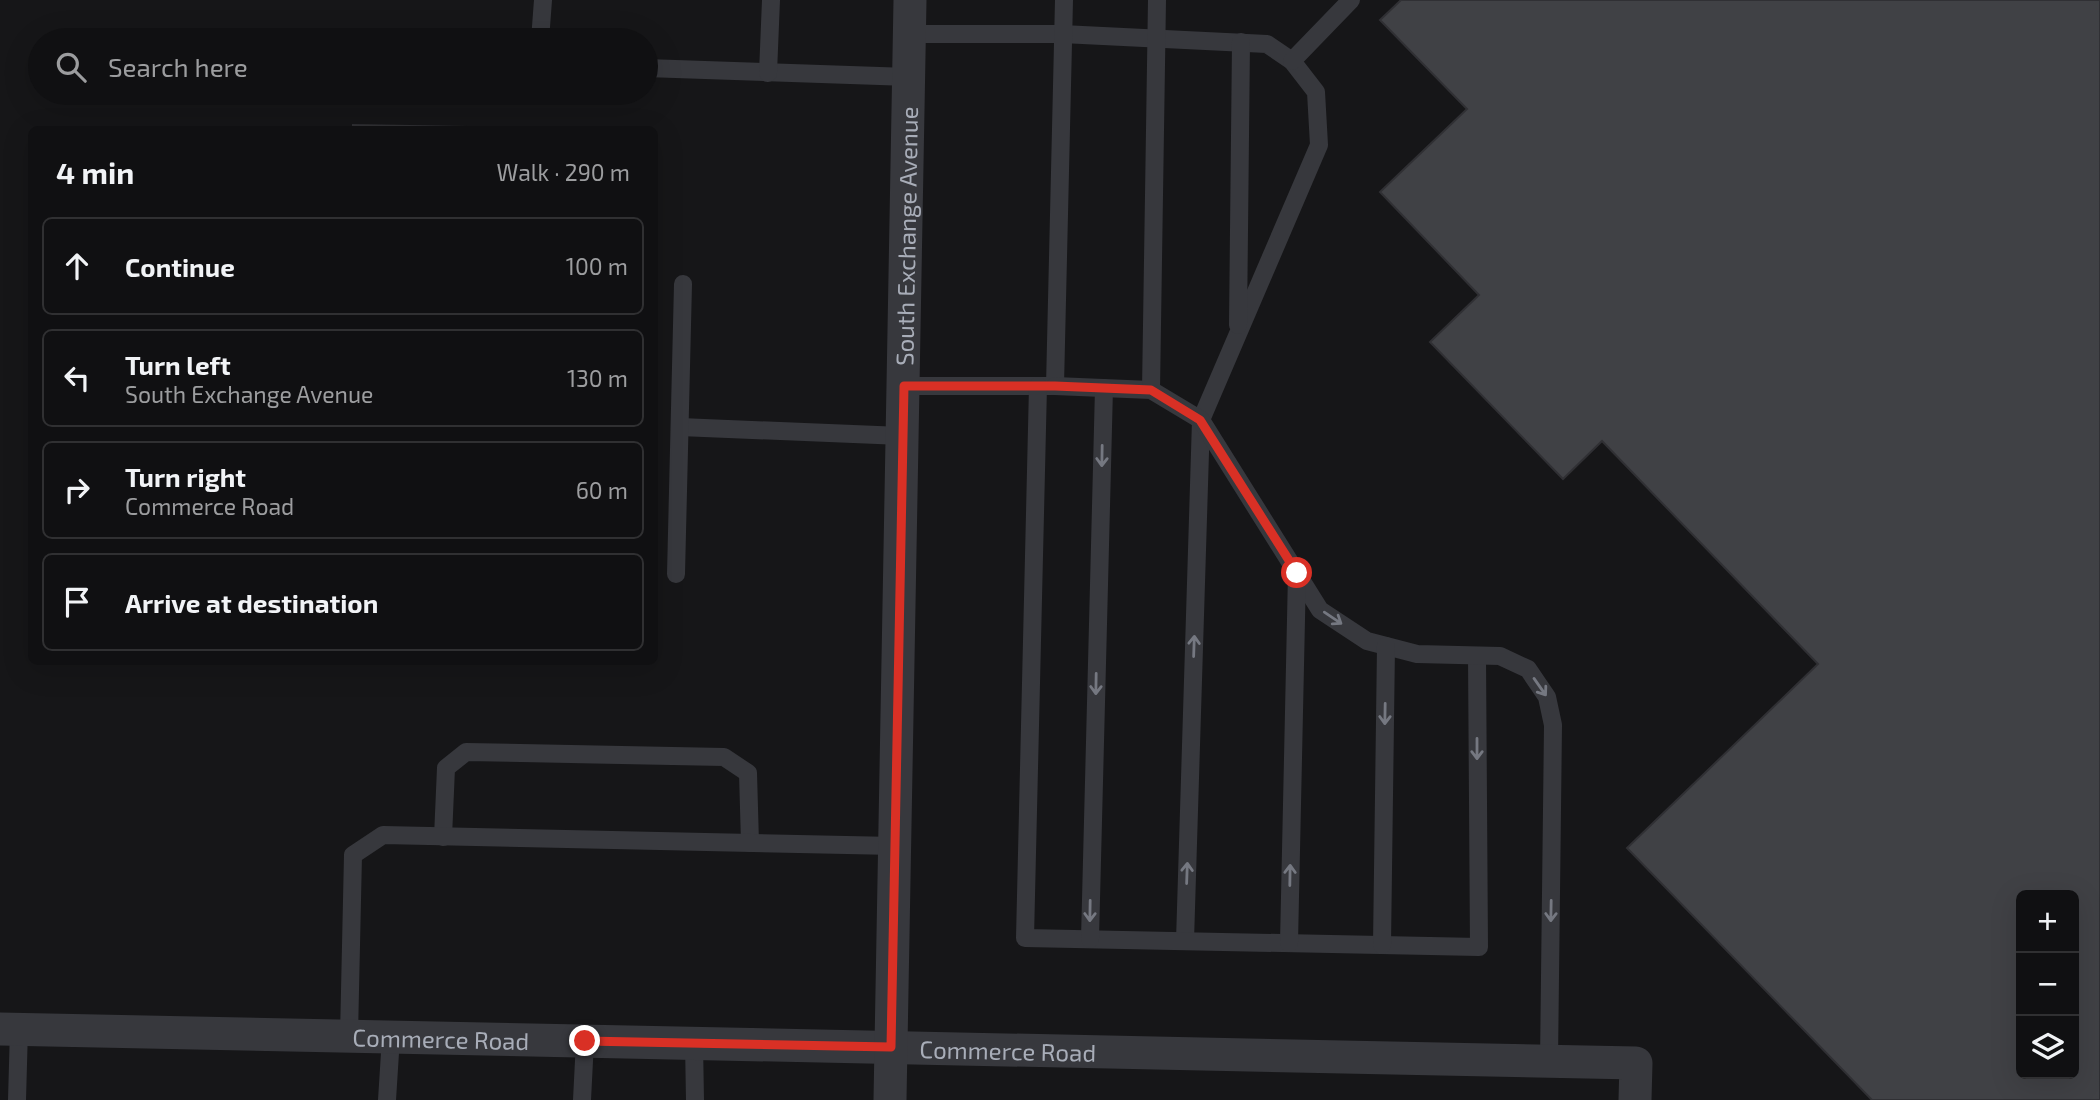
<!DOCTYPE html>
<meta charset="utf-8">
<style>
body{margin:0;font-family:"Exo 2",sans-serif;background:#1e1e20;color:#f1f3f6}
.controls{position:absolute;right:21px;bottom:21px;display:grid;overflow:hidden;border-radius:10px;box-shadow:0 7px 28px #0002}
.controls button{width:63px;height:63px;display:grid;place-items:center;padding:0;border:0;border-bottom:2px solid #303032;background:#101012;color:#f1f3f6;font:35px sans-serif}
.stop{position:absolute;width:21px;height:21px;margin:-16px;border:5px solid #d93025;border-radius:50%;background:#fff}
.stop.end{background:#d93025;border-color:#fff;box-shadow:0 2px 7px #0008}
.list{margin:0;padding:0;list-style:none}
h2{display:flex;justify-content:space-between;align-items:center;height:91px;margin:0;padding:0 28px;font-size:30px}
h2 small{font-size:23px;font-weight:400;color:#9c9d9f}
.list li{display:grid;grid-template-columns:46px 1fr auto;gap:21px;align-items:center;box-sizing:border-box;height:98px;margin:0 14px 14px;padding:0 14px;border:2px solid #303032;border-radius:10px}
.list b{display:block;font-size:26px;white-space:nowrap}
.list p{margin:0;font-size:23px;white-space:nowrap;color:#9c9d9f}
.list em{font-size:23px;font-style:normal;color:#9c9d9f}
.icon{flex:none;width:38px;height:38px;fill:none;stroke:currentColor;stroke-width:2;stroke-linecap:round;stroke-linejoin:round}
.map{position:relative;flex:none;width:2100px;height:1100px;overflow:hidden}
.search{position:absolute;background:#101012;box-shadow:0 7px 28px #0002;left:28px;top:28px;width:630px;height:77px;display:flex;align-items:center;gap:18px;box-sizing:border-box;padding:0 24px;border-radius:38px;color:#9c9d9f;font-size:26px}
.panel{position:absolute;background:#101012;box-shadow:0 7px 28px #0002;left:28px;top:126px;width:630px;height:539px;border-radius:10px}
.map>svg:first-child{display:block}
</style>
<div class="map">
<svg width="2100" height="1100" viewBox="0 0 2100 1100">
<rect width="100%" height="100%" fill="#161618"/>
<g fill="#404145" stroke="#303034" stroke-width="2" fill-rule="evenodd">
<path d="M1401,0h699v1100h-228l-245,-252 191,-184 -216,-223 -39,38 -133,-137 49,-47 -99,-103 87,-83 -87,-89zM2021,895h53v179h-53z"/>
<path d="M353,125l166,3v2h-166z"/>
</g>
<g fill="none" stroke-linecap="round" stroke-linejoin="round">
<g stroke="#37383d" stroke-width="18">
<path d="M910,34h152l205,10 25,17 24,31 3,53 -118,275 -16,521"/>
<path d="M540,40l3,-40"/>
<path d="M1292,61l59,-61"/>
<path d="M646,68l263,9"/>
<path d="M768,73l3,-73"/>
<path d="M1238,325l3,-283"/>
<path d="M904,386h151l9,-386"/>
<path d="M1038,386l-13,552 454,9 -2,-291"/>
<path d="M1055,386l96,4 50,30 119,190 47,31 50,13 83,2 28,13 19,28 6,28 -4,336"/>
<path d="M1151,390l6,-390"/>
<path d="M680,427l222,9"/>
<path d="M676,574l7,-290"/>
<path d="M443,837l3,-69 20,-16 258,5 24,16 2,70"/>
<path d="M1090,939l14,-551"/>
<path d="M1289,943l8,-370"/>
<path d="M1382,945l4,-299"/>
<path d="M349,1036l4,-181 30,-20 512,11"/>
<path d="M694,1043l1,57"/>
<path d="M17,1100l2,-71"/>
<path d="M387,1100l4,-63"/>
<path d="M582,1100l3,-59"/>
</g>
<g stroke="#37383d" stroke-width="33">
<path id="s1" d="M0,1029l1636,34 -1,37"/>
<path id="s2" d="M890,1100l20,-1100"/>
</g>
</g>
<defs><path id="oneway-shaft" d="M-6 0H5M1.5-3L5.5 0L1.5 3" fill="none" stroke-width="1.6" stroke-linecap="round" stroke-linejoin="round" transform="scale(1.75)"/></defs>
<g stroke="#757881">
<use href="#oneway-shaft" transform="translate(1102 456) rotate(91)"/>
<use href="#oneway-shaft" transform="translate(1333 618) rotate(34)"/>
<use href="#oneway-shaft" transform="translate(1194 646) rotate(-88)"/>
<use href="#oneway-shaft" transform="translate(1096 684) rotate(91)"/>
<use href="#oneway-shaft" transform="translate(1540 687) rotate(55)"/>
<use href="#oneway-shaft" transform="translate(1385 714) rotate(91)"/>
<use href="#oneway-shaft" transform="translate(1477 749) rotate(90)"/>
<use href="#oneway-shaft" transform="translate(1187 873) rotate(-88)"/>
<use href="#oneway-shaft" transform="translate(1290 875) rotate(-89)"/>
<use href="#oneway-shaft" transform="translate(1090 911) rotate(91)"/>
<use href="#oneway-shaft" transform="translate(1551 911) rotate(91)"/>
</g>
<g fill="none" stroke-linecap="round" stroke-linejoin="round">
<path stroke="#d93025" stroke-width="9" d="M585,1041l306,6 13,-661h151l96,4 49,30 97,153"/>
</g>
<g text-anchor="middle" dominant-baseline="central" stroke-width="6" stroke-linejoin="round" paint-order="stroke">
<g font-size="24" fill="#a8adb8" stroke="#111113">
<text stroke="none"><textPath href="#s2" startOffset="864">South Exchange Avenue</textPath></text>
<text stroke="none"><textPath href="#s1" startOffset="441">Commerce Road</textPath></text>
<text stroke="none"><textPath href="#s1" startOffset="1008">Commerce Road</textPath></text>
</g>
</g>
</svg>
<div class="controls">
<button>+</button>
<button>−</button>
<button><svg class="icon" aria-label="layers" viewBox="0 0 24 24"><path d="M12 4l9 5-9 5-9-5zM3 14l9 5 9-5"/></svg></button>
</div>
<div class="stop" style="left:1297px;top:573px"></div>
<div class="stop end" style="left:585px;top:1041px"></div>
<div class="search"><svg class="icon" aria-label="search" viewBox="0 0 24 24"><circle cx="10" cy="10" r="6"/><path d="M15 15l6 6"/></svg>Search here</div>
<section class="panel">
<h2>4 min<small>Walk · 290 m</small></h2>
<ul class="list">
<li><svg class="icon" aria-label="ahead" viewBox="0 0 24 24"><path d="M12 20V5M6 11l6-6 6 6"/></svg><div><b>Continue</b></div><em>100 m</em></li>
<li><svg class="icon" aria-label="left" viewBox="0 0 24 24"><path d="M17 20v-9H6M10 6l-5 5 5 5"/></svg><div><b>Turn left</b><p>South Exchange Avenue</p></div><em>130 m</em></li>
<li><svg class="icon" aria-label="right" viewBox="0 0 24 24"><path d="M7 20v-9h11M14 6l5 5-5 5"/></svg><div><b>Turn right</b><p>Commerce Road</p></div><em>60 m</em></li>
<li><svg class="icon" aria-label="arrive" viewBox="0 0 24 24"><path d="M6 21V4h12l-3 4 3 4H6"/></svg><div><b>Arrive at destination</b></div></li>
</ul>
</section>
</div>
